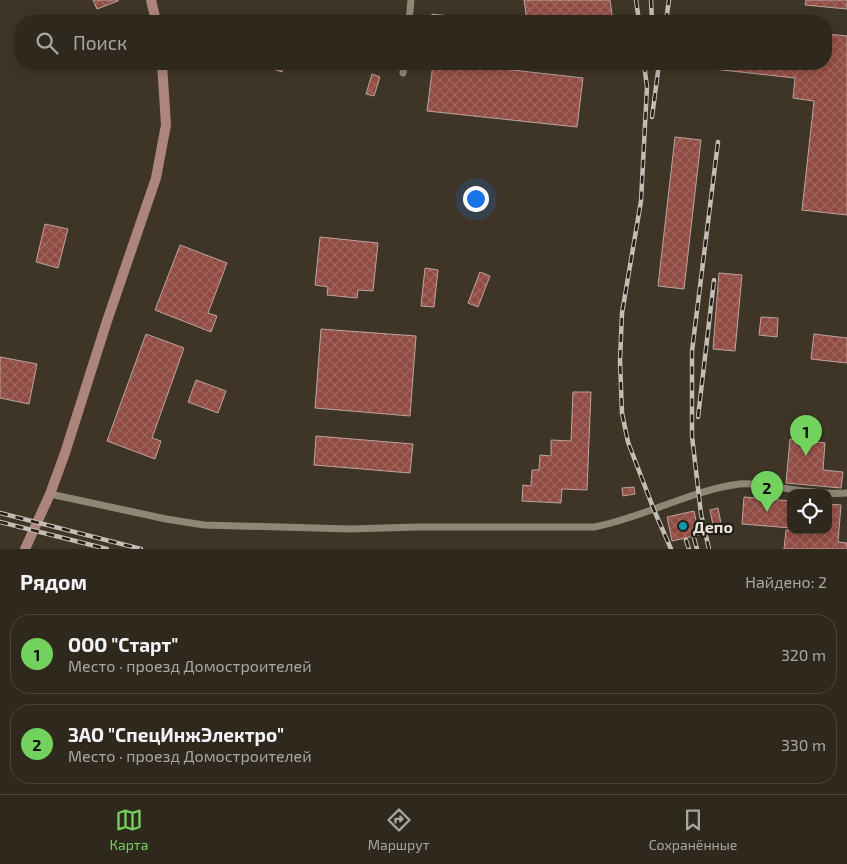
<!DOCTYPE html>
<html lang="ru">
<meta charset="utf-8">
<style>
body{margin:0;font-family:"Exo 2",sans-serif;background:#373026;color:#f1f3f6}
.controls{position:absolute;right:15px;bottom:15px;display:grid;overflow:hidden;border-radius:10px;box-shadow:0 2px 8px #0003}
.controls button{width:45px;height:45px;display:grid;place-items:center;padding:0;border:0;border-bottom:1px solid #4a443b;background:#2f281d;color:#f1f3f6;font:25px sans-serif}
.you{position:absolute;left:475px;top:198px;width:18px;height:18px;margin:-12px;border:4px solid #fff;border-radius:50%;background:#1a73e8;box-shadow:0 0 0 8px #1a73e833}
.badge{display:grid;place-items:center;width:32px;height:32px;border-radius:50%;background:#72d25d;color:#111;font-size:16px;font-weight:700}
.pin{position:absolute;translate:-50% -41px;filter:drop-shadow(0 1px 2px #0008)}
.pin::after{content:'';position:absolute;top:26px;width:18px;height:15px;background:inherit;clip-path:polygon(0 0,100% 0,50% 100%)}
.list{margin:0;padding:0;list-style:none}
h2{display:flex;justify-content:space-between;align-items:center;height:65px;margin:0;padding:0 20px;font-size:21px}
h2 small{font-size:16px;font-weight:400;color:#a7a6a4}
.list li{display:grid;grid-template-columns:32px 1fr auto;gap:15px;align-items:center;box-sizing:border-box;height:80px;margin:0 10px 10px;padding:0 10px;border:1px solid #4a443b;border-radius:20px}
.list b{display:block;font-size:19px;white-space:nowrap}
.list p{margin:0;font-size:16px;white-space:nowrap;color:#a7a6a4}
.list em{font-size:16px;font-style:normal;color:#a7a6a4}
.icon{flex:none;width:28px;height:28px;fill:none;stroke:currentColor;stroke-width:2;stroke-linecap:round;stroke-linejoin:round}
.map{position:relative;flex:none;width:847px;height:549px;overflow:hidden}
.search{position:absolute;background:#2f281d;box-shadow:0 2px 8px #0003;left:15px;right:15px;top:15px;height:55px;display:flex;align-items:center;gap:12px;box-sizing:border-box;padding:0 18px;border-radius:20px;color:#a7a6a4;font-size:19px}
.sheet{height:245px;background:#2f281d}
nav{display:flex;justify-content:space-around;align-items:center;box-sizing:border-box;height:70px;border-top:1px solid #4a443b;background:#2f281d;font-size:14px;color:#a7a6a4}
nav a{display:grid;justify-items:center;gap:2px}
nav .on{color:#72d25d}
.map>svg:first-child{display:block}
</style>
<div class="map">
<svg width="847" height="549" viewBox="0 0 847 549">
<defs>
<pattern id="building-cross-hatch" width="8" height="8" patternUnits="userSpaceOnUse" patternTransform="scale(1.25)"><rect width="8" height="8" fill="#904b42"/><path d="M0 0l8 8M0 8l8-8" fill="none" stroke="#a0655d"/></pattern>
</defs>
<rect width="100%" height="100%" fill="#3f3527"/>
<g fill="url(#building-cross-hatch)" stroke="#bca5a1">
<path d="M93,0h25v1l-21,8z"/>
<path d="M524,0h86l3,21h-39l-20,-3 -27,3z"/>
<path d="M806,0h41v9l-42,-4z"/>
<path d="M432,14l26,3v4h-27z"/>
<path d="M826,34l21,2v179l-45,-5 12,-109 -21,-3 2,-20 -82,-9v-5h113z"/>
<path d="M261,64h23l-2,8 -21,-7z"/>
<path d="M433,64h26l124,14 -6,49 -150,-16z"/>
<path d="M372,74l8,3 -6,19 -8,-2z"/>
<path d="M675,137l26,3 -17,149 -26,-3z"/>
<path d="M45,224l23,5 -10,39 -22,-6z"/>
<path d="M320,237l58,6 -5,48 -15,-1 -1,8 -30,-3 1,-8 -13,-2z"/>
<path d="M180,245l47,18 -19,50 9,3 -6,16 -56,-22z"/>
<path d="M425,268l13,2 -4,37 -13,-1z"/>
<path d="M480,272l10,4 -12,31 -10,-4z"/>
<path d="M719,273l23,2 -7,76 -22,-2z"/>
<path d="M761,317l17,1 -1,19 -18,-2z"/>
<path d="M321,329l95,7 -6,80 -95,-8z"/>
<path d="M146,334l38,14 -32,90 9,3 -6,18 -48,-18z"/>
<path d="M814,334l33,4v25l-36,-4z"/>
<path d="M0,357l37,7 -8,40 -29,-6z"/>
<path d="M196,380l30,11 -8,22 -30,-11z"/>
<path d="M573,392h18l-4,98 -25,-1 -1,14 -39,-2 1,-16 8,1 1,-16h7l1,-15 11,1v-16l20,1z"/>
<path d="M316,436l97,8 -3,29 -96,-8z"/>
<path d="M790,439l35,4 -2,27 20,2 -2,16 -55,-5z"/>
<path d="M634,487l1,7 -12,2 -1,-8z"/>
<path d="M744,497l47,4v27l-49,-4z"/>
<path d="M828,504l13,1 -3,37 9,1v6h-63l2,-19h42z"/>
<path d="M718,508l4,20 -8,2 -4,-20z"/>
<path d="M694,511l5,24 -27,6 -5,-24z"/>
</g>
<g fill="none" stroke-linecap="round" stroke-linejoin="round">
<g stroke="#908675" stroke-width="7">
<path d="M409,21l2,-21"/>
<path d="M403,73l1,-9"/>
<path d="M50,494l116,25 38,6 146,4 67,-2h177c48,-9 91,-34 139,-42 14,-3 28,0 42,2 23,3 49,8 72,6"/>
</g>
<g stroke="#ad857c" stroke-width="10">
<path d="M151,0l5,21"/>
<path d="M25,549l25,-55 15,-41 42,-132 49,-143 10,-53 -4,-61"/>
</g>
<g stroke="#c4bdb3" stroke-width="4.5">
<g id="rail">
<path d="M636,0l3,21"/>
<path d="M651,0l1,21"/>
<path d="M666,21l3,-21"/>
<path d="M644,64l3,23 -6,114 -19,112 -2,48 2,52 6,29 26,68 17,39"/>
<path d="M652,117l7,-53"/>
<path d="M698,417l16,-137"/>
<path d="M0,513l141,36"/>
<path d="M0,522l107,27"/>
<path d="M694,538l3,11"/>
<path d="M686,540l3,9"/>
<path d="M709,549l-8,-35 -9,-78v-85l26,-209"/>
</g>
</g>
<use href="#rail" stroke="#221d17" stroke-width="2.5" stroke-dasharray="8" stroke-linecap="butt"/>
</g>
<circle fill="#0f9aa8" stroke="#221d17" stroke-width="2" cx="683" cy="526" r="5"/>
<g text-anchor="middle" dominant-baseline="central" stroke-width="4.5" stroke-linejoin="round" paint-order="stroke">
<g font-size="16" font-weight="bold" fill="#e9e3da" stroke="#221d17" text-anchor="start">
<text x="693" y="526">Депо</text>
</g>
</g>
</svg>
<div class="controls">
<button><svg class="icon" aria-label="locate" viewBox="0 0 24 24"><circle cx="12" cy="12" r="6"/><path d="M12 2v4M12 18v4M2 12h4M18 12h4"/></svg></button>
</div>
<div class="you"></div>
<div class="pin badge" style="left:806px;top:456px">1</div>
<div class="pin badge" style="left:767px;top:512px">2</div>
<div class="search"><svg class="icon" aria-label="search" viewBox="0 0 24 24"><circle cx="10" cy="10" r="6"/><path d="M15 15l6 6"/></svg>Поиск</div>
</div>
<section class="sheet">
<h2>Рядом<small>Найдено: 2</small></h2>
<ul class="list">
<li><span class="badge">1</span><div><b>ООО &quot;Старт&quot;</b><p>Место · проезд Домостроителей</p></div><em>320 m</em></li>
<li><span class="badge">2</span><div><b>ЗАО &quot;СпецИнжЭлектро&quot;</b><p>Место · проезд Домостроителей</p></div><em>330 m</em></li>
</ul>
</section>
<nav>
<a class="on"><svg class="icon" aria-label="map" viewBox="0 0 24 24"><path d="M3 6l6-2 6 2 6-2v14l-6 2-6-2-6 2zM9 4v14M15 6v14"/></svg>Карта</a>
<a><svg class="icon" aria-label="directions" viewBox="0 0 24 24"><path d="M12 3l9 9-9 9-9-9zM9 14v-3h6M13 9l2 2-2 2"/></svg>Маршрут</a>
<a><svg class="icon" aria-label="saved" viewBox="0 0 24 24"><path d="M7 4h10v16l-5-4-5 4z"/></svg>Сохранённые</a>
</nav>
